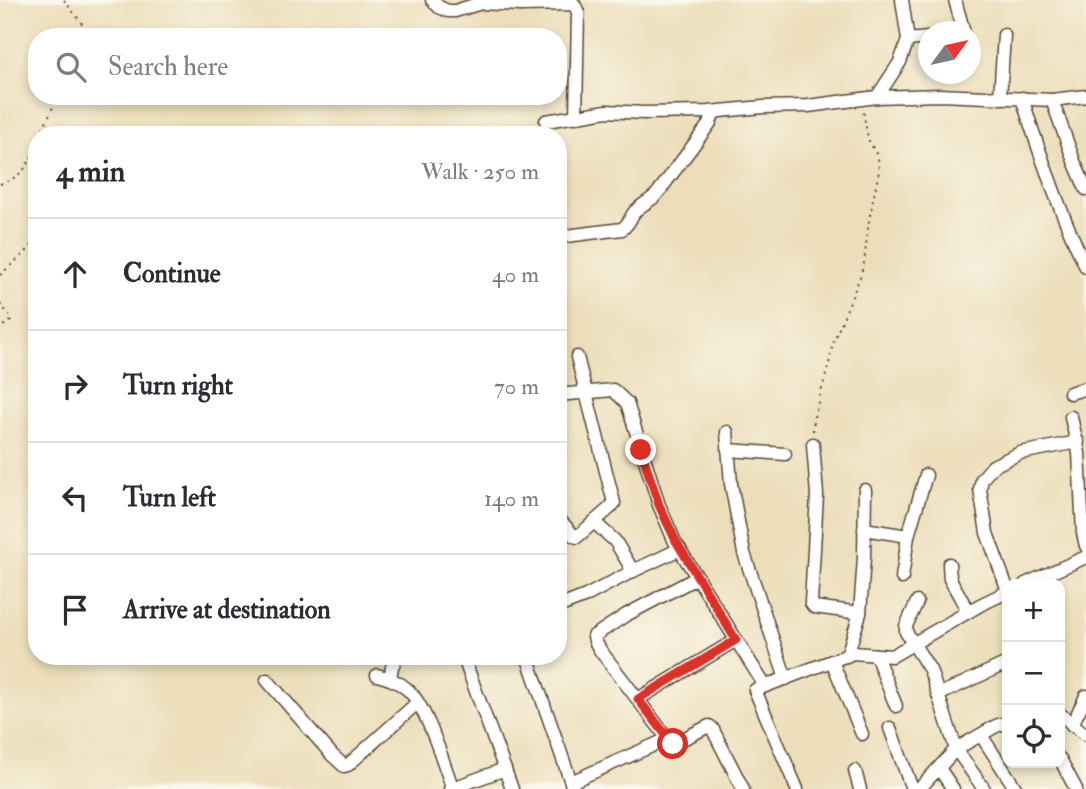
<!DOCTYPE html>
<meta charset="utf-8">
<style>
body{margin:0;font-family:"IM FELL Double Pica",serif;background:#f2f2f3;color:#2b2b33}
.controls{position:absolute;right:21px;bottom:21px;display:grid;overflow:hidden;border-radius:14px;box-shadow:0 4px 10px #0003}
.controls button{width:63px;height:63px;display:grid;place-items:center;padding:0;border:0;border-bottom:2px solid #e1e1e2;background:#fff;color:#2b2b33;font:35px sans-serif}
.compass{position:absolute;left:918px;top:21px;width:63px;height:63px;border-radius:50%;background:#fff;box-shadow:0 4px 10px #0003;rotate:57deg}
.stop{position:absolute;width:21px;height:21px;margin:-16px;border:5px solid #d93025;border-radius:50%;background:#fff}
.stop.end{background:#d93025;border-color:#fff;box-shadow:0 2px 7px #0008}
.list{margin:0;padding:0;list-style:none}
h2{display:flex;justify-content:space-between;align-items:center;height:91px;margin:0;padding:0 28px;font-size:30px}
h2 small{font-size:23px;font-weight:400;color:#7c7c81}
.list li{display:grid;grid-template-columns:46px 1fr auto;gap:21px;align-items:center;box-sizing:border-box;height:112px;padding:0 28px;border-top:2px solid #e1e1e2}
.list b{display:block;font-size:26px;white-space:nowrap}
.list em{font-size:23px;font-style:normal;color:#7c7c81}
.icon{flex:none;width:38px;height:38px;fill:none;stroke:currentColor;stroke-width:2;stroke-linecap:round;stroke-linejoin:round}
.map{position:relative;flex:none;width:1086px;height:789px;overflow:hidden}
.search{position:absolute;background:#fff;box-shadow:0 4px 10px #0003;left:28px;top:28px;width:539px;height:77px;display:flex;align-items:center;gap:18px;box-sizing:border-box;padding:0 24px;border-radius:28px;color:#7c7c81;font-size:26px}
.panel{position:absolute;background:#fff;box-shadow:0 4px 10px #0003;left:28px;top:126px;width:539px;height:539px;border-radius:28px}
.map>svg:first-child{display:block}
</style>
<div class="map">
<svg width="1086" height="789" viewBox="0 0 1086 789">
<rect width="100%" height="100%" fill="#fbf7ec"/>
<filter id="ink" filterUnits="userSpaceOnUse"><feTurbulence type="fractalNoise" baseFrequency=".0143" numOctaves="2"/><feDisplacementMap in="SourceGraphic" scale="14" xChannelSelector="R" yChannelSelector="G"/><feConvolveMatrix kernelMatrix="1 2 1 2 8 2 1 2 1" color-interpolation-filters="sRGB"/></filter>
<filter id="wash" filterUnits="userSpaceOnUse"><feTurbulence type="fractalNoise" baseFrequency=".00686" numOctaves="4" result="noise"/><feDisplacementMap in="SourceGraphic" scale="28" xChannelSelector="R" yChannelSelector="G"/><feGaussianBlur stdDeviation="1.57" result="paint"/><feColorMatrix in="noise" values="0 0 0 0 0 0 0 0 0 0 0 0 0 0 0 0 0 1.4 0 .05"/><feComposite in="paint" operator="in"/></filter>
<g filter="url(#wash)">
<rect width="100%" height="100%" fill="#ecdeba"/>
</g>
<g filter="url(#ink)">
<g fill="none" stroke-linecap="round" stroke-linejoin="round">
<g stroke="#564535" stroke-width="15">
<g id="street">
<path d="M432,0l7,7 9,4h7l26,-8 39,2 54,-1 4,8 -2,105"/>
<path d="M955,0l8,29 -1,3"/>
<path d="M908,40l20,-2"/>
<path d="M877,97l23,-35 8,-22 -6,-40"/>
<path d="M1000,98l4,-63"/>
<path d="M1022,98c18,57 38,116 64,169"/>
<path d="M1052,100l22,61 12,28"/>
<path d="M546,121l61,-10 37,2 65,-1 54,-5 45,-1 69,-9 63,-2 112,5 34,-4"/>
<path d="M558,237l64,-8c7,-5 7,-8 11,-15 6,-9 17,-12 24,-20l53,-71 4,-11"/>
<path d="M1070,393l16,-5"/>
<path d="M558,395l55,-5 14,13 32,102 16,37 90,144"/>
<path d="M1071,417l8,36 4,80 3,13"/>
<path d="M727,432l4,52 13,69 42,126"/>
<path d="M813,444l4,51 -6,108 3,4 46,6"/>
<path d="M728,450l57,4"/>
<path d="M558,518l16,18 3,1 34,-30 3,-4 -37,-146"/>
<path d="M594,522l21,19 18,30"/>
<path d="M864,529l44,7"/>
<path d="M949,564l1,15 18,32"/>
<path d="M902,578l6,-42 18,-61"/>
<path d="M1025,584l61,-27"/>
<path d="M1007,588l-20,-55 -7,-44 2,-10 11,-13 27,-13 58,-11"/>
<path d="M917,602l-11,24v6l24,38 26,79 28,40"/>
<path d="M558,607l28,-11 47,-25 47,-22"/>
<path d="M876,655l20,51"/>
<path d="M463,656l49,133"/>
<path d="M527,656l46,132"/>
<path d="M847,656l13,-43 4,-55 1,-68"/>
<path d="M832,661l30,73"/>
<path d="M377,675c11,3 21,6 30,14 20,17 36,74 46,100"/>
<path d="M390,678l2,-11 5,-11"/>
<path d="M267,680l65,75 12,11 4,-1 69,-62"/>
<path d="M938,695l69,-32"/>
<path d="M638,699l98,-59"/>
<path d="M1060,714l26,21"/>
<path d="M1072,725l14,-29"/>
<path d="M890,728l22,61"/>
<path d="M981,735l35,54"/>
<path d="M668,739l-68,-89 -5,-9 -1,-5 32,-21 72,-38"/>
<path d="M1060,759l16,30"/>
<path d="M939,768l14,21"/>
<path d="M855,771l5,18"/>
<path d="M571,782l92,-41 5,-2 5,5 36,-18 3,2 31,61"/>
<path d="M450,789l55,-20"/>
<path d="M797,789l-42,-99 98,-37 39,3 88,-51 27,-13"/>
<path d="M917,789l5,-3 34,-37 40,-23 11,-4"/>
</g>
</g>
<g stroke="#564535" stroke-width="2" stroke-dasharray="2 5" stroke-linecap="butt">
<path d="M64,0l23,30 2,7"/>
<path d="M40,135l18,-39"/>
<path d="M0,184c23,-8 29,-18 37,-41"/>
<path d="M0,275l26,-23 11,-13"/>
<path d="M0,304l11,13v4l-11,7"/>
<path d="M813,431l1,-14 15,-53 4,-21 27,-66 4,-14 5,-43 10,-49 -1,-14 -10,-18 -5,-29"/>
</g>
<use href="#street" stroke="#fff" stroke-width="12"/>
</g>
</g>
<g fill="none" stroke-linecap="round" stroke-linejoin="round" filter="url(#ink)">
<path stroke="#d93025" stroke-width="9" d="M641,450l18,55 17,36 60,99 -98,59 35,45"/>
</g>
</svg>
<div class="controls">
<button>+</button>
<button>−</button>
<button><svg class="icon" aria-label="locate" viewBox="0 0 24 24"><circle cx="12" cy="12" r="6"/><path d="M12 2v4M12 18v4M2 12h4M18 12h4"/></svg></button>
</div>
<svg class="compass" viewBox="-18 -18 36 36"><path d="M0-13l5 13h-10z" fill="#e53935"/><path d="M0 13l5-13h-10z" fill="#7c7c81"/></svg>
<div class="stop" style="left:673px;top:744px"></div>
<div class="stop end" style="left:641px;top:450px"></div>
<div class="search"><svg class="icon" aria-label="search" viewBox="0 0 24 24"><circle cx="10" cy="10" r="6"/><path d="M15 15l6 6"/></svg>Search here</div>
<section class="panel">
<h2>4 min<small>Walk · 250 m</small></h2>
<ul class="list">
<li><svg class="icon" aria-label="ahead" viewBox="0 0 24 24"><path d="M12 20V5M6 11l6-6 6 6"/></svg><div><b>Continue</b></div><em>40 m</em></li>
<li><svg class="icon" aria-label="right" viewBox="0 0 24 24"><path d="M7 20v-9h11M14 6l5 5-5 5"/></svg><div><b>Turn right</b></div><em>70 m</em></li>
<li><svg class="icon" aria-label="left" viewBox="0 0 24 24"><path d="M17 20v-9H6M10 6l-5 5 5 5"/></svg><div><b>Turn left</b></div><em>140 m</em></li>
<li><svg class="icon" aria-label="arrive" viewBox="0 0 24 24"><path d="M6 21V4h12l-3 4 3 4H6"/></svg><div><b>Arrive at destination</b></div></li>
</ul>
</section>
</div>
